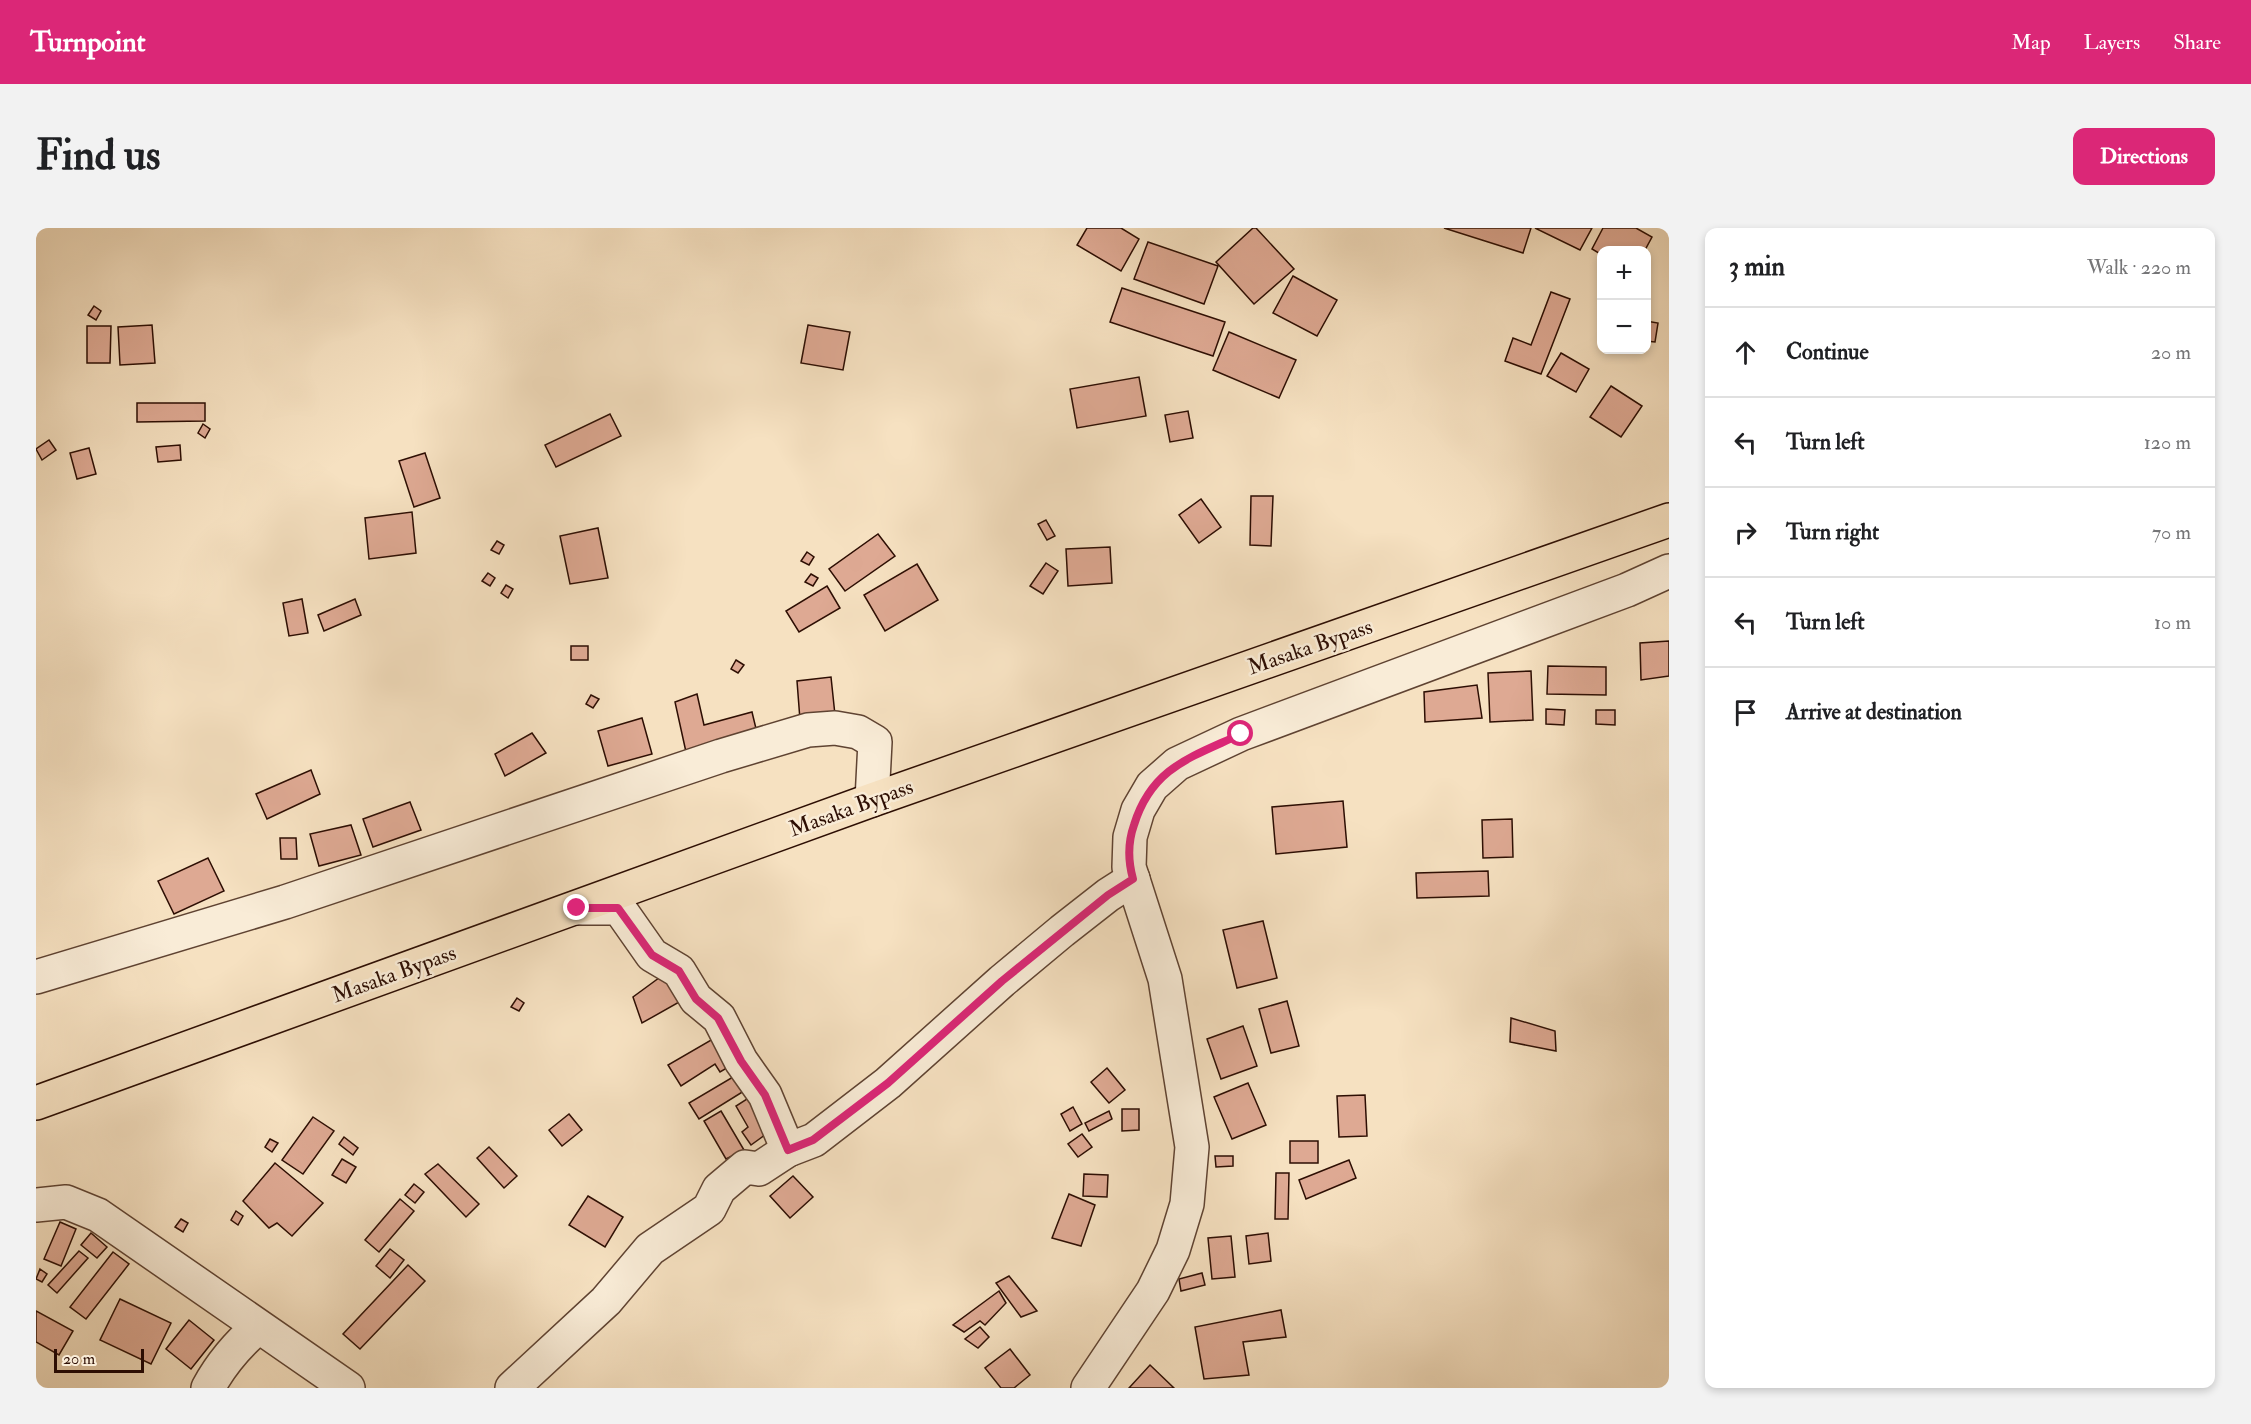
<!DOCTYPE html>
<meta charset="utf-8">
<style>
body{margin:0;font-family:"IM FELL Double Pica",serif;background:#f2f2f2;color:#202124}
.controls{position:absolute;right:18px;top:18px;display:grid;overflow:hidden;border-radius:12px;box-shadow:0 3px 9px #0003}
.controls button{width:54px;height:54px;display:grid;place-items:center;padding:0;border:0;border-bottom:2px solid #e0e0e0;background:#fff;color:#202124;font:30px sans-serif}
.scale{position:absolute;left:18px;bottom:15px;width:90px;box-sizing:border-box;padding-left:6px;border:3px solid #2d0e03;border-top:0;font-size:16px;line-height:21px;white-space:nowrap;color:#2d0e03;-webkit-text-stroke:4px #f9ecd7;paint-order:stroke}
.stop{position:absolute;width:18px;height:18px;margin:-14px;border:4px solid #db2777;border-radius:50%;background:#fff}
.stop.end{background:#db2777;border-color:#fff;box-shadow:0 2px 6px #0008}
.list{margin:0;padding:0;list-style:none}
h2{display:flex;justify-content:space-between;align-items:center;height:78px;margin:0;padding:0 24px;font-size:26px}
h2 small{font-size:20px;font-weight:400;color:#757577}
.list li{display:grid;grid-template-columns:39px 1fr auto;gap:18px;align-items:center;box-sizing:border-box;height:90px;padding:0 24px;border-top:2px solid #e0e0e0}
.list b{display:block;font-size:22px;white-space:nowrap}
.list em{font-size:20px;font-style:normal;color:#757577}
.icon{flex:none;width:33px;height:33px;fill:none;stroke:currentColor;stroke-width:2;stroke-linecap:round;stroke-linejoin:round}
.map{position:relative;flex:none;width:1633px;height:1160px;overflow:hidden;border-radius:12px}
header{display:flex;align-items:center;gap:36px;box-sizing:border-box;height:84px;padding:0 30px;background:#db2777;color:#fff}
header strong{font-size:28px}
nav{display:flex;gap:33px;margin-inline-start:auto;font-size:21px}
.intro{display:flex;align-items:center;justify-content:space-between;box-sizing:border-box;height:144px;padding:0 36px}
h1{margin:0;font-size:42px}
.button{padding:15px 27px;border-radius:12px;background:#db2777;color:#fff;font-size:21px;font-weight:700}
main{display:flex;gap:36px;padding:0 36px}
aside{flex:1;background:#fff;border-radius:12px;box-shadow:0 3px 9px #0003}
.map>svg:first-child{display:block}
</style>
<header>
<strong>Turnpoint</strong>
<nav><a>Map</a><a>Layers</a><a>Share</a></nav>
</header>
<div class="intro"><h1>Find us</h1><a class="button">Directions</a></div>
<main>
<div class="map">
<svg width="1633" height="1160" viewBox="0 0 1633 1160">
<rect width="100%" height="100%" fill="#f6e1c1"/>
<filter id="stains"><feTurbulence type="fractalNoise" baseFrequency=".00333" numOctaves="4"/><feColorMatrix values="0 0 0 0 .2 0 0 0 0 .09 0 0 0 0 .02 0 0 0 .5 -.17"/></filter>
<radialGradient id="worn" r=".72"><stop offset=".6" stop-color="#630" stop-opacity="0"/><stop offset="1" stop-color="#630" stop-opacity=".3"/></radialGradient>
<g fill="#dea993" stroke="#2d0e03" stroke-width="1.5">
<path d="M1051,0h34l18,11 -18,32 -44,-26z"/>
<path d="M1217,0h3l38,41 -40,35 -38,-42z"/>
<path d="M1408,0h87l-8,25z"/>
<path d="M1499,0h57l-12,22z"/>
<path d="M1567,0h33l16,9 -7,13h-43v5l-10,-6z"/>
<path d="M1112,14l70,24 -14,38 -70,-25z"/>
<path d="M1257,48l44,24 -20,36 -44,-23z"/>
<path d="M1086,60l103,34 -12,34 -103,-34z"/>
<path d="M1515,64l19,7 -29,75 -36,-13 8,-23 18,7z"/>
<path d="M58,78l7,5 -5,9 -8,-5z"/>
<path d="M1610,93l12,2 -3,19 -9,-1z"/>
<path d="M116,97l3,38 -35,2 -2,-38z"/>
<path d="M772,97l42,7 -7,38 -42,-7z"/>
<path d="M51,98h24l-1,37h-23z"/>
<path d="M1193,104l67,28 -17,38 -66,-28z"/>
<path d="M1525,125l28,16 -13,23 -29,-16z"/>
<path d="M1103,149l7,39 -69,12 -7,-39z"/>
<path d="M1575,158l31,20 -21,31 -31,-20z"/>
<path d="M101,175h68v18l-68,1z"/>
<path d="M1152,183l5,27 -23,4 -5,-27z"/>
<path d="M574,186l11,22 -65,31 -11,-22z"/>
<path d="M167,196l7,5 -5,9 -7,-5z"/>
<path d="M13,212l7,10 -14,10 -6,-11z"/>
<path d="M144,217l1,15 -23,2 -2,-15z"/>
<path d="M53,220l7,26 -19,5 -7,-26z"/>
<path d="M389,225l15,45 -26,9 -15,-46z"/>
<path d="M1215,268h22l-2,50 -21,-1z"/>
<path d="M1165,271l20,28 -22,16 -20,-28z"/>
<path d="M376,284l4,41 -47,6 -4,-41z"/>
<path d="M1010,292l9,16 -8,4 -9,-16z"/>
<path d="M562,300l10,50 -38,6 -10,-48z"/>
<path d="M842,306l17,22 -50,35 -16,-22z"/>
<path d="M461,313l7,4 -5,9 -8,-4z"/>
<path d="M1074,319l2,36 -44,3 -2,-37z"/>
<path d="M771,324l7,5 -5,8 -8,-4z"/>
<path d="M1010,335l12,8 -15,23 -13,-8z"/>
<path d="M881,336l21,36 -53,31 -21,-36z"/>
<path d="M452,345l7,5 -5,8 -8,-5z"/>
<path d="M775,346l7,4 -5,8 -8,-4z"/>
<path d="M470,357l7,4 -5,9 -7,-5z"/>
<path d="M791,358l13,22 -41,24 -13,-21z"/>
<path d="M266,371l6,34 -19,3 -6,-33z"/>
<path d="M319,371l6,16 -37,16 -6,-16z"/>
<path d="M1633,413v35l-28,4 -1,-37z"/>
<rect x="535" y="418" width="17" height="14"/>
<path d="M700,432l8,5 -6,8 -7,-4z"/>
<path d="M1512,438l58,1v28l-59,-1z"/>
<path d="M1495,443l2,49 -43,2 -2,-49z"/>
<path d="M795,449l4,38 -35,5 -3,-39z"/>
<path d="M1441,457l5,33 -57,4 -1,-30z"/>
<path d="M661,466l7,31 48,-13 6,25 -72,15 -11,-50z"/>
<path d="M555,467l8,4 -6,9 -7,-4z"/>
<path d="M1510,481l19,1 -1,15 -18,-1z"/>
<path d="M1560,482h19v15l-19,-1z"/>
<path d="M606,490l10,36 -44,12 -10,-35z"/>
<path d="M496,505l14,20 -41,23 -10,-22z"/>
<path d="M275,542l9,24 -53,25 -11,-25z"/>
<path d="M1307,573l4,46 -71,7 -4,-47z"/>
<path d="M374,574l11,28 -48,17 -10,-28z"/>
<path d="M1476,591l1,38 -30,1 -1,-38z"/>
<path d="M315,597l10,30 -42,11 -9,-32z"/>
<path d="M244,610h16l1,21h-16z"/>
<path d="M172,630l16,33 -50,23 -16,-33z"/>
<path d="M1452,643l1,25 -72,2 -1,-25z"/>
<path d="M1227,693l14,57 -40,10 -14,-58z"/>
<path d="M627,747l18,26 -39,22 -9,-26z"/>
<path d="M481,770l7,5 -5,8 -8,-4z"/>
<path d="M1251,773l12,45 -28,7 -12,-44z"/>
<path d="M1475,790l44,13 1,20 -46,-9z"/>
<path d="M1207,798l14,40 -36,13 -14,-40z"/>
<path d="M682,808l14,29 -12,7 -5,-8 -34,22 -13,-21z"/>
<path d="M1071,840l18,22 -16,13 -18,-21z"/>
<path d="M697,849l11,14 -45,28 -10,-16z"/>
<path d="M1212,855l18,42 -34,14 -18,-42z"/>
<path d="M1329,867l2,41 -28,1 -2,-41z"/>
<path d="M714,869l19,35 -18,13 -9,-13 6,-5 -12,-21z"/>
<path d="M1037,879l9,17 -12,7 -9,-17z"/>
<path d="M1086,881h17v21l-17,1z"/>
<path d="M685,883l23,39 -18,9 -22,-38z"/>
<path d="M1073,883l3,8 -23,12 -4,-8z"/>
<path d="M533,886l13,16 -20,16 -13,-16z"/>
<path d="M277,889l21,14 -31,43 -21,-14z"/>
<path d="M1046,906l10,13 -14,10 -10,-13z"/>
<path d="M308,909l14,11 -5,7 -14,-11z"/>
<path d="M234,911l8,4 -6,9 -7,-5z"/>
<rect x="1254" y="913" width="28" height="22"/>
<path d="M453,919l28,29 -13,12 -27,-30z"/>
<path d="M1179,928h18v10l-17,1z"/>
<path d="M306,931l14,8 -10,16 -14,-8z"/>
<path d="M1313,932l7,18 -50,21 -7,-19z"/>
<path d="M239,935l48,40 -31,33 -15,-13 -8,5 -26,-27z"/>
<path d="M402,936l41,40 -13,13 -41,-43z"/>
<path d="M1240,945h13l-1,46h-13z"/>
<path d="M1048,946l24,1 -1,22 -24,-1z"/>
<path d="M757,948l20,21 -23,21 -20,-22z"/>
<path d="M378,956l10,8 -9,11 -10,-8z"/>
<path d="M1033,966l26,11 -14,41 -29,-8z"/>
<path d="M552,968l35,21 -18,30 -36,-22z"/>
<path d="M364,971l14,12 -35,41 -14,-12z"/>
<path d="M200,983l7,5 -5,9 -7,-5z"/>
<path d="M145,991l7,4 -5,9 -8,-5z"/>
<path d="M24,994l16,7 -15,37 -17,-7z"/>
<path d="M55,1005l16,14 -10,11 -16,-13z"/>
<path d="M1232,1005l3,28 -22,3 -3,-28z"/>
<path d="M1195,1008l4,41 -23,2 -4,-41z"/>
<path d="M354,1021l14,11 -14,18 -14,-12z"/>
<path d="M43,1023l9,7 -31,35 -9,-8z"/>
<path d="M77,1024l16,12 -43,55 -16,-12z"/>
<path d="M372,1037l17,16 -65,68 -17,-15z"/>
<path d="M4,1041l7,5 -5,8 -6,-3z"/>
<path d="M1166,1045l3,12 -24,6 -2,-12z"/>
<path d="M973,1048l28,35 -16,6 -25,-34z"/>
<path d="M963,1063l7,12 -21,22 -5,-4 -16,11 -11,-7z"/>
<path d="M84,1071l51,24 -20,41 -51,-24z"/>
<path d="M1245,1082l5,27 -43,5 6,33 -45,4 -9,-52z"/>
<path d="M0,1083l37,20 -14,24 -23,-13z"/>
<path d="M153,1092l25,20 -23,29 -25,-20z"/>
<path d="M944,1099l9,10 -11,11 -13,-9z"/>
<path d="M974,1121l20,26 -16,13h-13l-16,-20z"/>
<path d="M1114,1137l24,23h-45z"/>
</g>
<g fill="none" stroke-linecap="round" stroke-linejoin="round">
<g stroke="#5f4332" stroke-width="36">
<g id="minor">
<path d="M541,680h42l33,47 27,16 17,28 23,19 22,43 24,34 23,55"/>
<path d="M0,749l249,-75 436,-146 87,-26 27,-2 23,4 17,10 -3,58"/>
<path d="M0,977l30,-3 32,13 250,173"/>
<path d="M172,1160c13,-24 29,-43 50,-61"/>
<path d="M476,1160l94,-87 44,-52 59,-40 10,-20 26,-22 14,2 29,-19 26,-10 74,-57 114,-102 60,-50 46,-36 25,-16"/>
<path d="M1052,1160l65,-97 20,-41 14,-46 5,-57 -27,-168 -36,-112 1,-30 8,-27 14,-24 25,-22 64,-30 386,-144 42,-19"/>
</g>
</g>
<g stroke="#2d0e03" stroke-width="36">
<path id="highway" d="M0,875l836,-303 797,-280"/>
</g>
<use href="#minor" stroke="#f9ecd7" stroke-width="33"/>
<use href="#highway" stroke="#f6e1c1" stroke-width="33"/>
</g>
<g fill="none" stroke-linecap="round" stroke-linejoin="round">
<path stroke="#db2777" stroke-width="8" d="M541,680h41l34,47 27,16 17,28 22,19 23,43 24,34 23,55 25,-10 75,-57 114,-102 106,-86 25,-16c-5,-18 -5,-37 1,-54 18,-58 58,-68 107,-91"/>
</g>
<g text-anchor="middle" dominant-baseline="central" stroke-width="5" stroke-linejoin="round" paint-order="stroke">
<g font-size="22" fill="#2d0e03" stroke="#f9ecd7">
<text transform="translate(1274 419) rotate(-19)">Masaka Bypass</text>
<text transform="translate(815 580) rotate(-20)">Masaka Bypass</text>
<text transform="translate(358 746) rotate(-20)">Masaka Bypass</text>
</g>
</g>
<rect width="100%" height="100%" filter="url(#stains)"/>
<rect width="100%" height="100%" fill="url(#worn)"/>
</svg>
<div class="controls">
<button>+</button>
<button>−</button>
</div>
<div class="scale">20 m</div>
<div class="stop" style="left:1205px;top:506px"></div>
<div class="stop end" style="left:541px;top:680px"></div>
</div>
<aside>
<h2>3 min<small>Walk · 220 m</small></h2>
<ul class="list">
<li><svg class="icon" aria-label="ahead" viewBox="0 0 24 24"><path d="M12 20V5M6 11l6-6 6 6"/></svg><div><b>Continue</b></div><em>20 m</em></li>
<li><svg class="icon" aria-label="left" viewBox="0 0 24 24"><path d="M17 20v-9H6M10 6l-5 5 5 5"/></svg><div><b>Turn left</b></div><em>120 m</em></li>
<li><svg class="icon" aria-label="right" viewBox="0 0 24 24"><path d="M7 20v-9h11M14 6l5 5-5 5"/></svg><div><b>Turn right</b></div><em>70 m</em></li>
<li><svg class="icon" aria-label="left" viewBox="0 0 24 24"><path d="M17 20v-9H6M10 6l-5 5 5 5"/></svg><div><b>Turn left</b></div><em>10 m</em></li>
<li><svg class="icon" aria-label="arrive" viewBox="0 0 24 24"><path d="M6 21V4h12l-3 4 3 4H6"/></svg><div><b>Arrive at destination</b></div></li>
</ul>
</aside>
</main>
